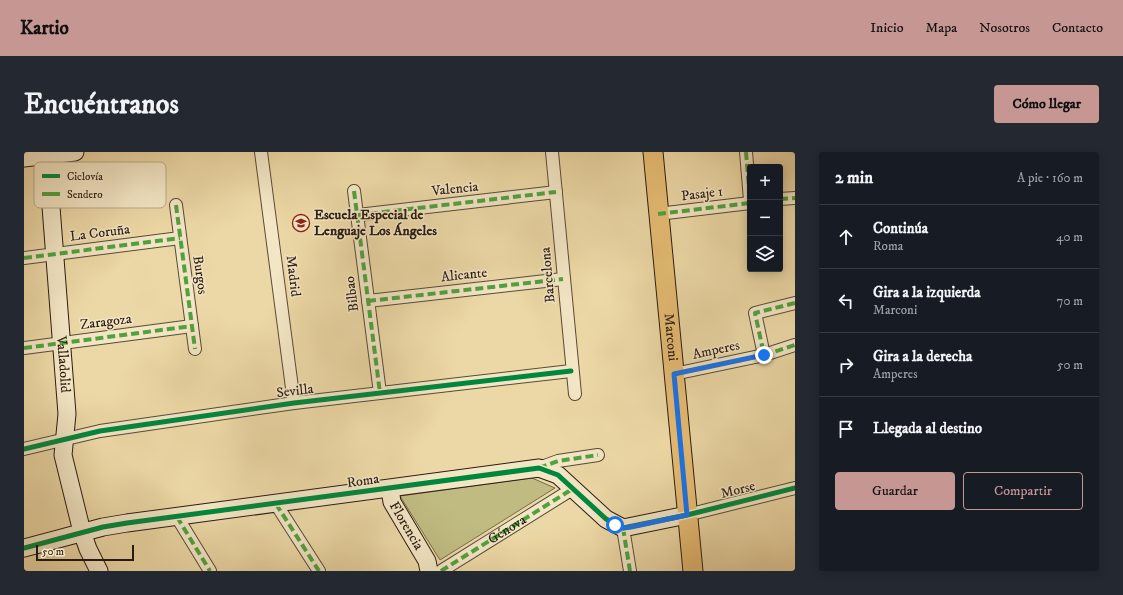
<!DOCTYPE html>
<html lang="es">
<meta charset="utf-8">
<style>
body{margin:0;font-family:"IM FELL DW Pica",serif;background:#242831;color:#f1f3f6}
.controls{position:absolute;right:12px;top:12px;display:grid;overflow:hidden;border-radius:4px;box-shadow:0 2px 10px #0003}
.controls button{width:36px;height:36px;display:grid;place-items:center;padding:0;border:0;border-bottom:1px solid #363941;background:#171b24;color:#f1f3f6;font:20px sans-serif}
.scale{position:absolute;left:12px;bottom:10px;width:98px;box-sizing:border-box;padding-left:4px;border:2px solid #2a1b12;border-top:0;font-size:11px;line-height:14px;white-space:nowrap;color:#2a1b12;-webkit-text-stroke:3px #f3e6c5;paint-order:stroke}
.stop{position:absolute;width:12px;height:12px;margin:-9px;border:3px solid #1a73e8;border-radius:50%;background:#fff}
.stop.end{background:#1a73e8;border-color:#fff;box-shadow:0 1px 4px #0008}
.list{margin:0;padding:0;list-style:none}
h2{display:flex;justify-content:space-between;align-items:center;height:52px;margin:0;padding:0 16px;font-size:17px}
h2 small{font-size:13px;font-weight:400;color:#9ea1a6}
.list li{display:grid;grid-template-columns:26px 1fr auto;gap:12px;align-items:center;box-sizing:border-box;height:64px;padding:0 16px;border-top:1px solid #363941}
.list b{display:block;font-size:15px;white-space:nowrap}
.list p{margin:0;font-size:13px;white-space:nowrap;color:#9ea1a6}
.list em{font-size:13px;font-style:normal;color:#9ea1a6}
.actions{display:flex;gap:8px;padding:12px 16px}
.actions a{flex:1;padding:9px 0;border:1px solid #c59692;border-radius:4px;text-align:center;font-size:14px;color:#c59692}
.actions .main{background:#c59692;color:#111}
.icon{flex:none;width:22px;height:22px;fill:none;stroke:currentColor;stroke-width:2;stroke-linecap:round;stroke-linejoin:round}
.map{position:relative;flex:none;width:771px;height:419px;overflow:hidden;border-radius:4px}
header{display:flex;align-items:center;gap:24px;box-sizing:border-box;height:56px;padding:0 20px;background:#c59692;color:#111}
header strong{font-size:19px}
nav{display:flex;gap:22px;margin-inline-start:auto;font-size:14px}
.intro{display:flex;align-items:center;justify-content:space-between;box-sizing:border-box;height:96px;padding:0 24px}
h1{margin:0;font-size:28px}
.button{padding:10px 18px;border-radius:4px;background:#c59692;color:#111;font-size:14px;font-weight:700}
main{display:flex;gap:24px;padding:0 24px}
aside{flex:1;background:#171b24;border-radius:4px;box-shadow:0 2px 10px #0003}
.map>svg:first-child{display:block}
</style>
<header>
<strong>Kartio</strong>
<nav><a>Inicio</a><a>Mapa</a><a>Nosotros</a><a>Contacto</a></nav>
</header>
<div class="intro"><h1>Encuéntranos</h1><a class="button">Cómo llegar</a></div>
<main>
<div class="map">
<svg width="771" height="419" viewBox="0 0 771 419">
<rect width="100%" height="100%" fill="#ecd8a6"/>
<filter id="stains"><feTurbulence type="fractalNoise" baseFrequency=".005" numOctaves="4"/><feColorMatrix values="0 0 0 0 .2 0 0 0 0 .09 0 0 0 0 .02 0 0 0 .5 -.17"/></filter>
<radialGradient id="worn" r=".72"><stop offset=".6" stop-color="#630" stop-opacity="0"/><stop offset="1" stop-color="#630" stop-opacity=".3"/></radialGradient>
<path fill="#c0bc81" stroke="#756c4a" d="M508,326l23,10 -115,72 -40,-64z"/>
<g fill="none" stroke-linecap="round" stroke-linejoin="round">
<g stroke="#5a4a37" stroke-width="14">
<g id="street">
<path d="M237,0l33,251"/>
<path d="M528,0l23,242"/>
<path d="M722,0l4,48"/>
<path d="M330,39l26,202"/>
<path d="M756,47l15,-1"/>
<path d="M152,53l19,144"/>
<path d="M634,62l92,-11"/>
<path d="M334,63l198,-23"/>
<path d="M0,106l156,-20"/>
<path d="M344,149l195,-22"/>
<path d="M0,196l168,-22"/>
<path d="M740,203l31,-10"/>
<path d="M650,222l90,-19 -9,-42 40,-10"/>
<path d="M0,297l76,-18 194,-28 277,-32"/>
<path d="M515,316l19,-7 40,-6"/>
<path d="M252,352l43,67"/>
<path d="M663,363l108,-27"/>
<path d="M153,365l33,54"/>
<path d="M599,376l7,43"/>
<path id="s1" d="M417,419l133,-83"/>
</g>
</g>
<g stroke="#2a1b12" stroke-width="19">
<g id="secondary">
<path id="s2" d="M23,3l20,259 -4,41 19,77 6,17 11,22"/>
<path d="M0,6l51,-6"/>
<path id="s3" d="M366,337l2,13 35,59 2,10"/>
<path d="M0,396l79,-21 24,-4 412,-55 19,7 48,44 17,9 64,-13"/>
</g>
</g>
<g stroke="#2a1b12" stroke-width="21">
<g id="primary">
<path id="s4" d="M629,0l40,419"/>
</g>
</g>
<use href="#street" stroke="#f3e6c5" stroke-width="12"/>
<use href="#secondary" stroke="#f3e6c5" stroke-width="17"/>
<use href="#primary" stroke="#e6bc73" stroke-width="19"/>
<g stroke="#51a13f" stroke-width="4" stroke-dasharray="8 4" stroke-linecap="butt">
<path d="M722,0l4,48"/>
<path d="M330,39l26,202"/>
<path d="M756,47l15,-1"/>
<path d="M152,53l19,144"/>
<path d="M634,62l92,-11"/>
<path d="M334,63l198,-23"/>
<path d="M0,106l156,-20"/>
<path d="M344,149l195,-22"/>
<path d="M0,196l168,-22"/>
<path d="M740,203l31,-10"/>
<path d="M650,222l90,-19 -9,-42 40,-10"/>
<path d="M515,316l19,-7 40,-6"/>
<path d="M252,352l43,67"/>
<path d="M153,365l33,54"/>
<path d="M599,376l7,43"/>
<path d="M417,419l133,-83"/>
</g>
<g stroke="#f3e6c5" stroke-width="8">
<g id="cycleway">
<path d="M0,297l76,-18 194,-28 277,-32"/>
<path d="M0,396l79,-21 24,-4 412,-55 19,7 48,44 17,9 64,-13 108,-27"/>
</g>
</g>
<use href="#cycleway" stroke="#00873e" stroke-width="5"/>
</g>
<g fill="none" stroke-linecap="round" stroke-linejoin="round">
<path stroke="#1a73e8" stroke-width="5" d="M591,373l8,3 8,-1 56,-12 -13,-141 90,-19"/>
</g>
<defs>
<g id="school-ring" transform="scale(0.9)"><circle r="9.5" fill="#f3e6c5" stroke="#8f2418" stroke-width="1.5"/><path d="M0-5L7-2L0 1L-7-2ZM-4 1L0 2.5L4 1V4Q0 6-4 4Z" fill="#8f2418"/></g>
</defs>
<g fill-rule="evenodd">
<use href="#school-ring" x="277" y="71"/>
</g>
<g text-anchor="middle" dominant-baseline="central" stroke-width="3" stroke-linejoin="round" paint-order="stroke">
<g font-size="14" fill="#2a1b12" stroke="#f3e6c5">
<text transform="translate(431 37) rotate(-6)">Valencia</text>
<text transform="translate(678 42) rotate(-7)">Pasaje 1</text>
<text transform="translate(76 81) rotate(-7)">La Coruña</text>
<text transform="translate(176 123) rotate(82)">Burgos</text>
<text transform="translate(440 123) rotate(-6)">Alicante</text>
<text transform="translate(524 123) rotate(-95)">Barcelona</text>
<text transform="translate(269 124) rotate(83)">Madrid</text>
<text transform="translate(328 142) rotate(-97)">Bilbao</text>
<text transform="translate(82 170) rotate(-7)">Zaragoza</text>
<text stroke="none"><textPath href="#s4" startOffset="186">Marconi</textPath></text>
<text transform="translate(692 198) rotate(-12)">Amperes</text>
<text stroke="none"><textPath href="#s2" startOffset="210">Valladolid</textPath></text>
<text transform="translate(271 239) rotate(-7)">Sevilla</text>
<text transform="translate(339 329) rotate(-8)">Roma</text>
<text transform="translate(714 338) rotate(-14)">Morse</text>
<text stroke="none"><textPath href="#s3" startOffset="41">Florencia</textPath></text>
<text stroke="none"><textPath href="#s1" startOffset="78">Génova</textPath></text>
</g>
<g font-size="14" font-weight="bold" fill="#2a1b12" stroke="#f3e6c5" text-anchor="start">
<text x="290" y="63">Escuela Especial de<tspan x="290" dy="16">Lenguaje Los Ángeles</tspan></text>
</g>
</g>
<rect x="10" y="10" width="132" height="46" rx="6" fill="#f3e6c5" stroke="#b7a98f" stroke-width="1"/>
<rect x="18" y="22" width="18" height="4" fill="#00873e"/>
<rect x="18" y="40" width="18" height="4" fill="#51a13f"/>
<g font-size="11" fill="#2a1b12">
<text x="43" y="28">Ciclovía</text>
<text x="43" y="46">Sendero</text>
</g>
<rect width="100%" height="100%" filter="url(#stains)"/>
<rect width="100%" height="100%" fill="url(#worn)"/>
</svg>
<div class="controls">
<button>+</button>
<button>−</button>
<button><svg class="icon" aria-label="layers" viewBox="0 0 24 24"><path d="M12 4l9 5-9 5-9-5zM3 14l9 5 9-5"/></svg></button>
</div>
<div class="scale">50 m</div>
<div class="stop" style="left:591px;top:373px"></div>
<div class="stop end" style="left:740px;top:203px"></div>
</div>
<aside>
<h2>2 min<small>A pie · 160 m</small></h2>
<ul class="list">
<li><svg class="icon" aria-label="ahead" viewBox="0 0 24 24"><path d="M12 20V5M6 11l6-6 6 6"/></svg><div><b>Continúa</b><p>Roma</p></div><em>40 m</em></li>
<li><svg class="icon" aria-label="left" viewBox="0 0 24 24"><path d="M17 20v-9H6M10 6l-5 5 5 5"/></svg><div><b>Gira a la izquierda</b><p>Marconi</p></div><em>70 m</em></li>
<li><svg class="icon" aria-label="right" viewBox="0 0 24 24"><path d="M7 20v-9h11M14 6l5 5-5 5"/></svg><div><b>Gira a la derecha</b><p>Amperes</p></div><em>50 m</em></li>
<li><svg class="icon" aria-label="arrive" viewBox="0 0 24 24"><path d="M6 21V4h12l-3 4 3 4H6"/></svg><div><b>Llegada al destino</b></div></li>
</ul>
<div class="actions"><a class="main">Guardar</a><a>Compartir</a></div>
</aside>
</main>
